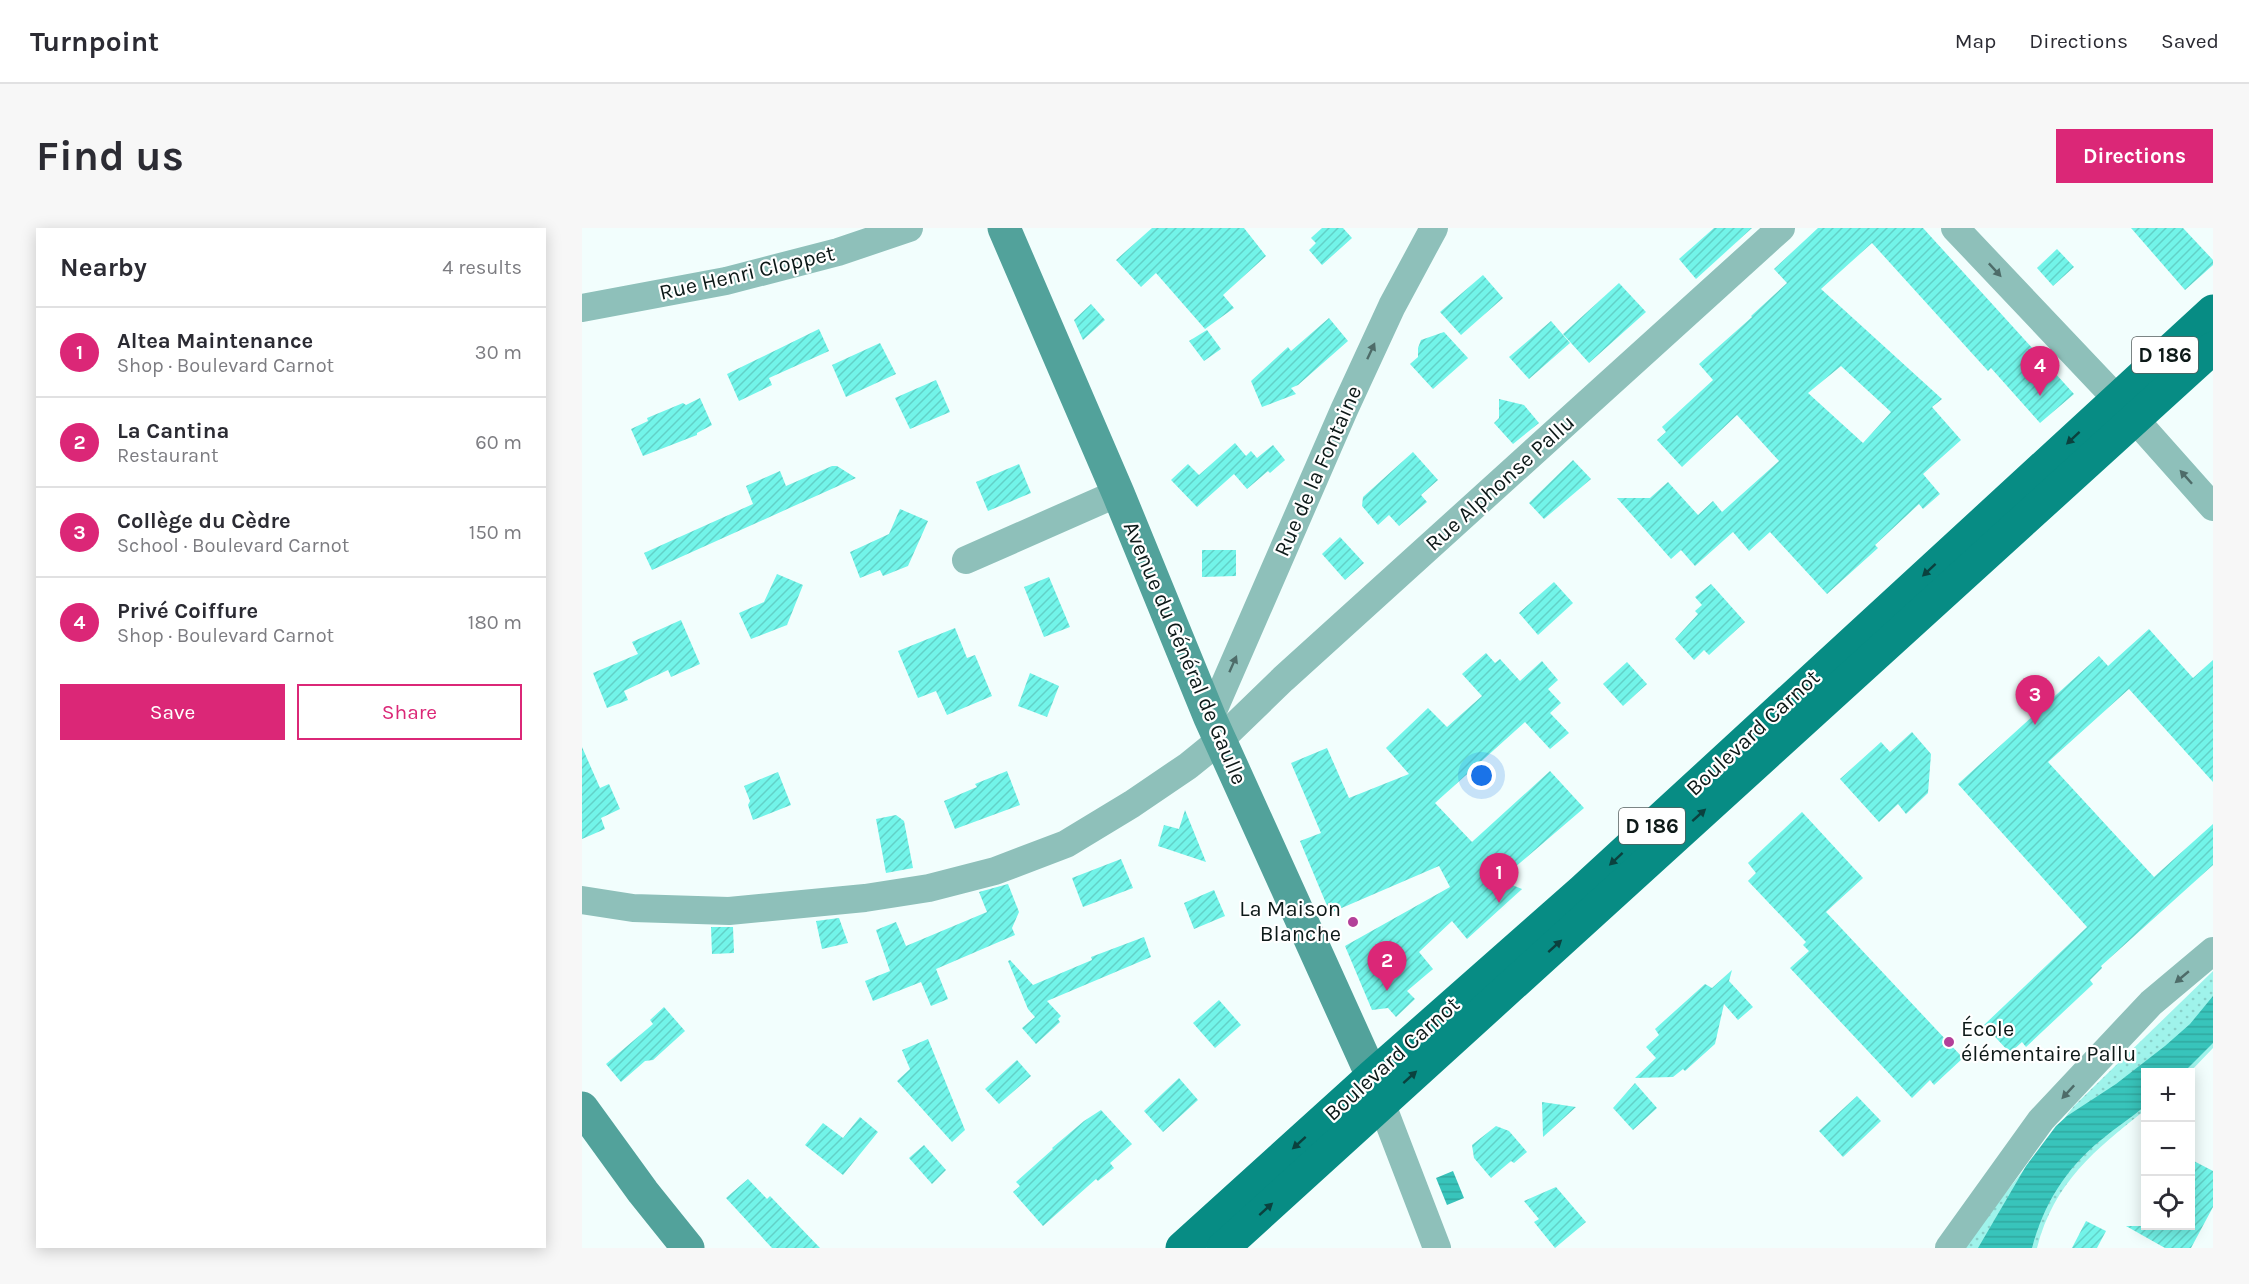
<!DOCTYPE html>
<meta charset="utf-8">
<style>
body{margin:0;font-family:Karla,sans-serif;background:#f7f7f7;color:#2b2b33}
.controls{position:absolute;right:18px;bottom:18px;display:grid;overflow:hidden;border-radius:0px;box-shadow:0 3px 15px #0003}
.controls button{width:54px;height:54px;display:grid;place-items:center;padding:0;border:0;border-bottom:2px solid #e1e1e2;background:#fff;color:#2b2b33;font:30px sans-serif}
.you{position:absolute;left:900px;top:548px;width:21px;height:21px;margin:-15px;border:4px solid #fff;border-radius:50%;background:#1a73e8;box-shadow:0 0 0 9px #1a73e833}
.badge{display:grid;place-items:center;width:39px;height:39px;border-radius:50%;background:#db2777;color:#fff;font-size:20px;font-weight:700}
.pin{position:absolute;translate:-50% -50px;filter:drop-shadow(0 2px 3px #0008)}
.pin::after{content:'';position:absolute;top:32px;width:21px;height:18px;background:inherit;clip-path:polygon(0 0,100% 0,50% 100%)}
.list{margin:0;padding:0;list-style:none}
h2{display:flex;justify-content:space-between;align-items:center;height:78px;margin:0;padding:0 24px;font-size:26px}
h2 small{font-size:20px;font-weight:400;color:#7c7c81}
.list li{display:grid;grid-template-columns:39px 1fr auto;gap:18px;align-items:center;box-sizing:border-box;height:90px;padding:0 24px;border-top:2px solid #e1e1e2}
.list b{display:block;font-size:22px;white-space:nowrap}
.list p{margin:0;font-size:20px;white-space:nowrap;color:#7c7c81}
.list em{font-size:20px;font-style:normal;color:#7c7c81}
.actions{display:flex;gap:12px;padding:18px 24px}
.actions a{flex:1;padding:14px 0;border:2px solid #db2777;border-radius:0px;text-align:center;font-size:21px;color:#db2777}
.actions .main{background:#db2777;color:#fff}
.icon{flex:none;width:33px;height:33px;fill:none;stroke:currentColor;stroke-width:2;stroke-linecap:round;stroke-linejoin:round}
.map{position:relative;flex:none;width:1631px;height:1020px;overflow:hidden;border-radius:0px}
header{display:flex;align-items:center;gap:36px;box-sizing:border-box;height:84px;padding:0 30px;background:#fff;border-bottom:2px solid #e1e1e2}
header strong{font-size:28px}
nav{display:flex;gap:33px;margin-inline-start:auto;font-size:21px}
.intro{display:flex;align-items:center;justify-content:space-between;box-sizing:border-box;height:144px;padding:0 36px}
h1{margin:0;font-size:42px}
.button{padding:15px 27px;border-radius:0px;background:#db2777;color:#fff;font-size:21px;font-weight:700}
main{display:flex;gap:36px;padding:0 36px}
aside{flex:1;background:#fff;border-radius:0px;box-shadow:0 3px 15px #0003}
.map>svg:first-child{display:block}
</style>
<header>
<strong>Turnpoint</strong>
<nav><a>Map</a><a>Directions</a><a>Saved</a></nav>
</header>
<div class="intro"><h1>Find us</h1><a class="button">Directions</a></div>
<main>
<aside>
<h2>Nearby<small>4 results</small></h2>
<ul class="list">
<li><span class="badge">1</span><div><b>Altea Maintenance</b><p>Shop · Boulevard Carnot</p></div><em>30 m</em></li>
<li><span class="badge">2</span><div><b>La Cantina</b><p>Restaurant</p></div><em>60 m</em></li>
<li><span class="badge">3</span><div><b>Collège du Cèdre</b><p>School · Boulevard Carnot</p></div><em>150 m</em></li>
<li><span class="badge">4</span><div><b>Privé Coiffure</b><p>Shop · Boulevard Carnot</p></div><em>180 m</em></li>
</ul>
<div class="actions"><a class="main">Save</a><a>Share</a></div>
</aside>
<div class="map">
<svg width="1631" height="1020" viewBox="0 0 1631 1020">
<defs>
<pattern id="grass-dots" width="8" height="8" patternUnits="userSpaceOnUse" patternTransform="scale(1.5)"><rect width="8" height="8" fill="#9ff3eb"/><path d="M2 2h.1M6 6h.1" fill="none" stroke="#88d0c9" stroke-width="1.8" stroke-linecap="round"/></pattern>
<pattern id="water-rules" width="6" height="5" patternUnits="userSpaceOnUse" patternTransform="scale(1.5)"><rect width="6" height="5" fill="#38c4bb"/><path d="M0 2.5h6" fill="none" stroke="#30a8a0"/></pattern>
<pattern id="building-hatch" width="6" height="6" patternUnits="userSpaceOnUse" patternTransform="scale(1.5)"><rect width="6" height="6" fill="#72f4e9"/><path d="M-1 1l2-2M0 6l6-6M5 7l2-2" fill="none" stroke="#62d1c7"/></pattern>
</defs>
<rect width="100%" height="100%" fill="#f2fefd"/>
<path fill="url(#grass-dots)" d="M1631,743v77l-23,24h-44l-1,38c-50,40 -91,72 -108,138h-75l112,-142z"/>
<g fill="url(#water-rules)">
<path d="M1631,768v47l-29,29h-38l-1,34c-14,12 -30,22 -44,34 -35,28 -58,65 -69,108h-54l48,-82 30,-40 11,-10 49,-32 49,-38 25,-22z"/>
<path d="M871,943l11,27 -17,7 -11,-27z"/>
</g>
<g fill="url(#building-hatch)" fill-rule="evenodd">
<path d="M570,0h92l22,28 -43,39 11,13 -29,21 -49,-56 -15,14 -25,-27z"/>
<path d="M740,0h21l9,10 -30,27 -13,-15 7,-7 -5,-5z"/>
<path d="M1132,0h38l-56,51 -17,-20z"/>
<path d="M1236,0h105l151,166 -34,29 -49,-55 -3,3 -116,-128 -51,46 121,110 -10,8 29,33 -38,34 17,20 -17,15 -4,-5 -44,41 3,3 -51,46 -57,-62 -21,19 -16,-19 -38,34 -14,-16 -10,9 -54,-61h33l18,-16 30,33 15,-14 9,11 57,-51 -42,-46 -55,52 -25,-27 9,-8 -4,-5 51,-47 -14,-16 53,-47 -1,-1 36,-33 -13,-14zM1259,138l50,46 -28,31 -55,-50z"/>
<path d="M1549,0h52l30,32v5l-28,25z"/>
<path d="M1475,21l17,18 -21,19 -16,-18z"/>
<path d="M901,47l20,23 -42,37 -21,-23z"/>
<path d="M1037,55l27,29 -57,51 -26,-29z"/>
<path d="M509,76l14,16 -22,20 -9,-20z"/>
<path d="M747,90l19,23 -50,44 -7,3 5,6 -34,13 -11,-26 37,-34 3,4z"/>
<path d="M969,93l19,22 -41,36 -20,-22z"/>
<path d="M237,101l10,22 -60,27 3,7 -33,16 -12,-27z"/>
<path d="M625,102l14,19 -17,12 -15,-20z"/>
<path d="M862,104l24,26 -35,31 -23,-25 8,-7v-9l3,-8z"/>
<path d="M298,115l16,31 -50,23 -14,-32z"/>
<path d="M354,152l14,32 -40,17 -15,-31z"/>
<path d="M118,170l12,27 -15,8v2l-54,21 -12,-27 17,-8 -1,-3 36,-15 3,2z"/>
<path d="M917,171l25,6 15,18 -26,21 -19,-21 5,-5z"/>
<path d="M653,215l11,13 5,-5 6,7 16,-13 12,15 -15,13 -6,-6 4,4 -21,18 -13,-15 -37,33 -26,-27 17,-16 11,11z"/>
<path d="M831,224l25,28 -17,15 6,7 -28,24 -10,-11 -11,10 -16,-19 1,-9z"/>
<path d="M991,232l18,19 -47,40 -15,-16z"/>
<path d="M437,236l12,29 -43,18 -12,-29z"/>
<path d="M250,238h5l19,12 -204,92 -8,-17 109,-49 -7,-18 34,-15 6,15z"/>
<path d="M318,281l28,12 -20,45 -25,10 -3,-6 -20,8 -10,-26 39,-18z"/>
<path d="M758,309l24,26 -19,17 -23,-26z"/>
<path d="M620,322h34v26l-34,1z"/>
<path d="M195,346l26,11 -16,40 -36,14 -12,-26 25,-11z"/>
<path d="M467,349l21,50 -26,10 -20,-50z"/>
<path d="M972,354l19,21 -35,32 -19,-22z"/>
<path d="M1129,356l34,38 -36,33 -5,-5 -10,10 -19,-21 23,-25 -3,-3 7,-6 -7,-8z"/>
<path d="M99,392l19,44 -29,13 -3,-7 -44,21 4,9 -21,8 -14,-35 45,-19 -6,-12z"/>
<path d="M373,400l12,30 8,-3 17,41 -45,19 -11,-24 -18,7 -20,-47z"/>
<path d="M1567,401l44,49 20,-18v122l-84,-93 -81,73 106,115 59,-53v41l-112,101 1,2 -12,12 3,4 -67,63 -4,-5 -12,11 -26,-28 103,-98 -129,-143 141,-128 9,10z"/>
<path d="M904,425l9,10 5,-4 20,22 22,-20 16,19 -10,9 13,14 -11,10 19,20 -19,16 -25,-27 -90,81 37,39 78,-71 34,37 -84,72 22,9 -55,50 -15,-18 -33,31 14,17 -26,22 8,8 -19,18 -8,-9 -16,2 -27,-64 105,-59 -11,-21 -109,47 -30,-72 21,-8 -30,-70 36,-15 22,50 60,-24 -23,-26 42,-40 19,19 35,-31 -20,-22z"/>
<path d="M1045,434l20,22 -24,22 -20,-22z"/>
<path d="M448,445l29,13 -12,31 -29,-11z"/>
<path d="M1330,504l19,22 -3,39 -22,21 -8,-10 -19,18 -39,-43 41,-37 9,10z"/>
<path d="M0,519l18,41 9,-4 11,25 -19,9 4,11 -23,10z"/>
<path d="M425,543l13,34 -65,24 -11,-28 33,-14 -2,-3z"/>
<path d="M196,544l13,33 -38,15 -5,-15 2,-4 -6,-15z"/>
<path d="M603,582l21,52 -48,-16 6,-21 15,4z"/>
<path d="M1220,584l61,66 -37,34 137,146 -29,27 -4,-5 -18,18 -122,-130 19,-17 -6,-6 3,-3 -58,-61 8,-8 -8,-10z"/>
<path d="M314,587l8,6 9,47 -27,5 -10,-54z"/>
<path d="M539,631l12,29 -50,19 -11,-29z"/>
<path d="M426,656l11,28 -7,16 3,7 -79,34 12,30 -17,7 -10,-24 -48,19 -8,-20 25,-10 -14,-41 20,-8 10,24 81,-34 -8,-20z"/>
<path d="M632,662l11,26 -31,13 -10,-26z"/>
<path d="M257,690l9,25 -26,6 -6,-28z"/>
<path d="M129,699h22l1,26 -22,1z"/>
<path d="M562,709l7,20 -104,44 14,15 -3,3 2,3 -24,22 -14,-16 13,-11 -7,-8 -20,-48 2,-1 23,25 59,-25 -1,-3z"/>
<path d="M1150,742l-3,11 24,26 -15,13 -14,-16 -9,40 -30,27 -2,-2 -10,8 -38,1 21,-20 -10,-11 13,-12 -4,-6 50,-45 7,4z"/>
<path d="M637,772l22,25 -26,23 -22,-25z"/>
<path d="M82,779l21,24 -32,29 -8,1 -24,21 -15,-18 47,-40 -3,-4z"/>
<path d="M346,811l37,91 -13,12 -55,-61 13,-12 -8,-19z"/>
<path d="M435,832l14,16 -32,28 -14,-15z"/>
<path d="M597,850l19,22 -35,32 -19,-21z"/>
<path d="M1053,855l22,25 -24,22 -20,-22z"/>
<path d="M1275,868l24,25 -38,36 -24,-26z"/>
<path d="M960,874l34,5 -33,30z"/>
<path d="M519,882l31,34 -22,19 4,5 -16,13 -2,-2 -53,47 -30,-34 7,-6 -4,-4 37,-33 -1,-1 32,-27z"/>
<path d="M278,889l18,15 -35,43 -38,-30 18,-22 20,15z"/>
<path d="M914,898l13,5 18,21 -13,11 -3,-2 -20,17 -17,-20 -2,-13z"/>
<path d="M342,917l22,25 -14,14 -23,-26z"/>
<path d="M1608,931l23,12v36l-22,41h-26l-39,-22h64z"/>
<path d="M166,951l19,20 3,-3 50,52h-48l-46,-50z"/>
<path d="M974,959l30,35 -31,26 -21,-26 5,-3 -15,-18z"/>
<path d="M1504,993l20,10 -9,17h-25z"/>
</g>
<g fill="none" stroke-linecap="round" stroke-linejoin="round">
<g stroke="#8ec0ba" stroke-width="28">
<path d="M1373,0l161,170 97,109"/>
<path d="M0,80l144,-27 112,-29 71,-24"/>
<path d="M384,332l152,-67"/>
<path d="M628,490l134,-308 48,-104 42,-78"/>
<path d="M0,672l51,8 96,3 136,-13 64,-10 66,-17 71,-27 66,-40 56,-38 32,-26 63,-61 498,-451"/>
<path d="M792,856l63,164"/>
<path d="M1367,1020l92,-128 110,-117 62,-52"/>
</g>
<g stroke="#52a29b" stroke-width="33">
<path d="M422,0l114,265 92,225 162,358"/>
<path d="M0,880l61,84 45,56"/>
</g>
<g stroke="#078c84" stroke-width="33">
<path d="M600,1020l190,-172 210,-185 631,-580"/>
<path d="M641,1020l990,-900"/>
</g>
</g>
<defs><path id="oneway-solid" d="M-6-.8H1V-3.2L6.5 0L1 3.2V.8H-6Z" transform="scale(1.5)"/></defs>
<g fill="#4e6c69">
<use href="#oneway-solid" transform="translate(1413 42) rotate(47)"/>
<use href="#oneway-solid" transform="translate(789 123) rotate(-65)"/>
<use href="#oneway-solid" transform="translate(1604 249) rotate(-132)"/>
<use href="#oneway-solid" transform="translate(651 436) rotate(-66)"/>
<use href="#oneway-solid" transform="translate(1600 749) rotate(140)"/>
<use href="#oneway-solid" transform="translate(1486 864) rotate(133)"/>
</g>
<g fill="#0b413e">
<use href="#oneway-solid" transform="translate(1491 210) rotate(137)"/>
<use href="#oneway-solid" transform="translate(1347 342) rotate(137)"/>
<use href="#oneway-solid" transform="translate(1117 587) rotate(-42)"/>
<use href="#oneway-solid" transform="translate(1034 631) rotate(137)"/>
<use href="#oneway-solid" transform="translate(973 718) rotate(-42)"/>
<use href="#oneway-solid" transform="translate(828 849) rotate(-42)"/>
<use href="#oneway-solid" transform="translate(717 915) rotate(138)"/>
<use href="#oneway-solid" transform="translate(684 981) rotate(-42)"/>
</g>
<g fill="#b34099" stroke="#fff" stroke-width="2">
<circle cx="771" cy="694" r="6"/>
<circle cx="1367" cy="814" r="6"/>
</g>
<g text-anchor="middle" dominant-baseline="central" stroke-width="4.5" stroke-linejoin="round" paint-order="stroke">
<g fill="#fff" stroke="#565e5d" stroke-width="1.5">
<rect x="1550" y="109" width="66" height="36" rx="4.5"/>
<rect x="1037" y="580" width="66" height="36" rx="4.5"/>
</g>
<g font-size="21" font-weight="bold" fill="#0d1918">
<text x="1583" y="127">D 186</text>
<text x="1070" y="598">D 186</text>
</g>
<g font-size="22" fill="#0d1918" stroke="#fff">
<text transform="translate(165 45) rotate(-13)">Rue Henri Cloppet</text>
<text transform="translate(736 243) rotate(-66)">Rue de la Fontaine</text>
<text transform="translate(918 255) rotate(-42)">Rue Alphonse Pallu</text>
<text transform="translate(603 425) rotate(67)">Avenue du Général de Gaulle</text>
<text transform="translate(1171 505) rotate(-43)">Boulevard Carnot</text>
<text transform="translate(810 831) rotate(-42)">Boulevard Carnot</text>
</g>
<g font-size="22" fill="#0d1918" stroke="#fff" text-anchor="end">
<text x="759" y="681">La Maison<tspan x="759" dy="25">Blanche</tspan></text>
<text x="1379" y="801" text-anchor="start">École<tspan x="1379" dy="25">élémentaire Pallu</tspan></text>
</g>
</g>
</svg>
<div class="controls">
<button>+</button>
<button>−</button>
<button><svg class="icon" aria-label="locate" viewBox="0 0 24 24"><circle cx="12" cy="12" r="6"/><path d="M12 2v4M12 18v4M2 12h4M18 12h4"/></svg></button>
</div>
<div class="you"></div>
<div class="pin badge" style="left:917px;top:675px">1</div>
<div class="pin badge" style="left:805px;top:763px">2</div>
<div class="pin badge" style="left:1453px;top:497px">3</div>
<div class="pin badge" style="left:1458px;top:168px">4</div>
</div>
</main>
